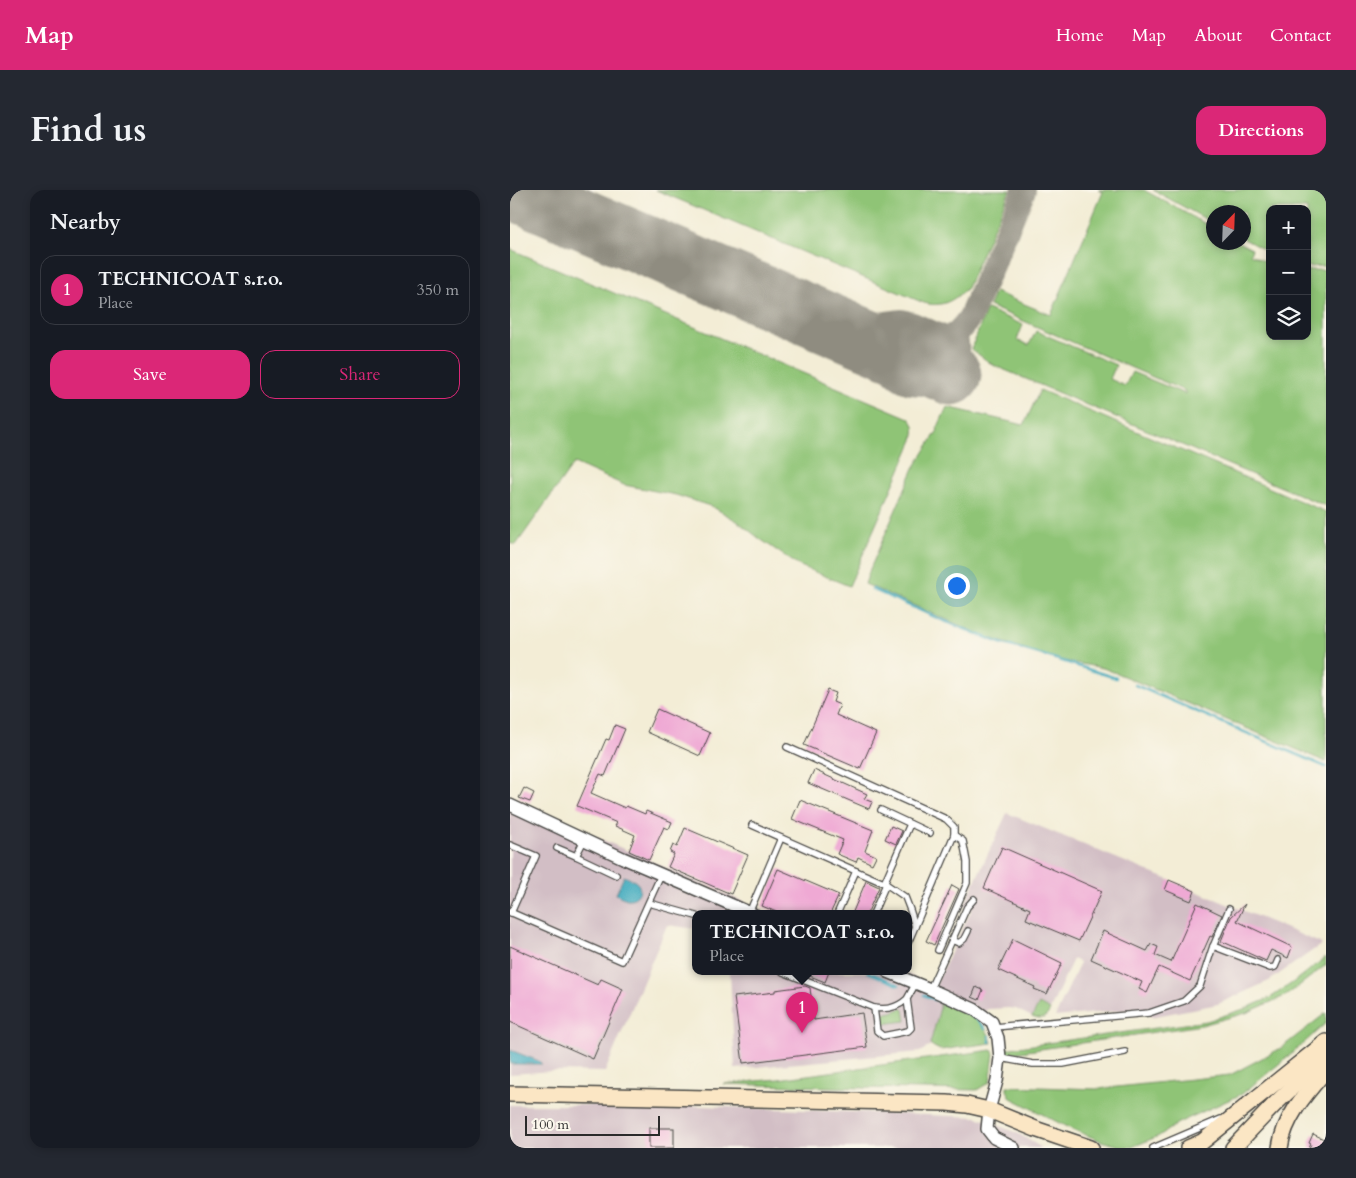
<!DOCTYPE html>
<meta charset="utf-8">
<style>
body{margin:0;font-family:Cardo,serif;background:#242831;color:#f1f3f6}
.controls{position:absolute;right:15px;top:15px;display:grid;overflow:hidden;border-radius:10px;box-shadow:0 2px 8px #0003}
.controls button{width:45px;height:45px;display:grid;place-items:center;padding:0;border:0;border-bottom:1px solid #363941;background:#171b24;color:#f1f3f6;font:25px sans-serif}
.compass{position:absolute;left:696px;top:15px;width:45px;height:45px;border-radius:50%;background:#171b24;box-shadow:0 2px 8px #0003;rotate:23deg}
.scale{position:absolute;left:15px;bottom:12px;width:135px;box-sizing:border-box;padding-left:5px;border:2px solid #2b2b2b;border-top:0;font-size:14px;line-height:18px;white-space:nowrap;color:#2b2b2b;-webkit-text-stroke:4px #fbf7ec;paint-order:stroke}
.you{position:absolute;left:446px;top:395px;width:18px;height:18px;margin:-12px;border:4px solid #fff;border-radius:50%;background:#1a73e8;box-shadow:0 0 0 8px #1a73e833}
.badge{display:grid;place-items:center;width:32px;height:32px;border-radius:50%;background:#db2777;color:#fff;font-size:16px;font-weight:700}
.pin{position:absolute;translate:-50% -41px;filter:drop-shadow(0 1px 2px #0008)}
.pin::after{content:'';position:absolute;top:26px;width:18px;height:15px;background:inherit;clip-path:polygon(0 0,100% 0,50% 100%)}
.popup{position:absolute;left:182px;top:720px;width:220px;height:65px;box-sizing:border-box;display:grid;place-content:center;border-radius:10px;background:#171b24;filter:drop-shadow(0 1px 4px #0005);font-size:16px;white-space:nowrap;color:#9ea1a6}
.popup b{font-size:19px;color:#f1f3f6}
.popup::after{content:'';position:absolute;left:50%;top:100%;margin-left:-10px;border:10px solid transparent;border-top-color:#171b24}
.list{margin:0;padding:0;list-style:none}
h2{display:flex;justify-content:space-between;align-items:center;height:65px;margin:0;padding:0 20px;font-size:21px}
h2 small{font-size:16px;font-weight:400;color:#9ea1a6}
.list li{display:grid;grid-template-columns:32px 1fr auto;gap:15px;align-items:center;box-sizing:border-box;height:70px;margin:0 10px 10px;padding:0 10px;border:1px solid #363941;border-radius:15px}
.list b{display:block;font-size:19px;white-space:nowrap}
.list p{margin:0;font-size:16px;white-space:nowrap;color:#9ea1a6}
.list em{font-size:16px;font-style:normal;color:#9ea1a6}
.actions{display:flex;gap:10px;padding:15px 20px}
.actions a{flex:1;padding:11px 0;border:1px solid #db2777;border-radius:15px;text-align:center;font-size:18px;color:#db2777}
.actions .main{background:#db2777;color:#fff}
.icon{flex:none;width:28px;height:28px;fill:none;stroke:currentColor;stroke-width:2;stroke-linecap:round;stroke-linejoin:round}
.map{position:relative;flex:none;width:816px;height:958px;overflow:hidden;border-radius:15px}
header{display:flex;align-items:center;gap:30px;box-sizing:border-box;height:70px;padding:0 25px;background:#db2777;color:#fff}
header strong{font-size:24px}
nav{display:flex;gap:28px;margin-inline-start:auto;font-size:18px}
.intro{display:flex;align-items:center;justify-content:space-between;box-sizing:border-box;height:120px;padding:0 30px}
h1{margin:0;font-size:35px}
.button{padding:12px 22px;border-radius:15px;background:#db2777;color:#fff;font-size:18px;font-weight:700}
main{display:flex;gap:30px;padding:0 30px}
aside{flex:1;background:#171b24;border-radius:15px;box-shadow:0 2px 8px #0003}
.map>svg:first-child{display:block}
</style>
<header>
<strong>Map</strong>
<nav><a>Home</a><a>Map</a><a>About</a><a>Contact</a></nav>
</header>
<div class="intro"><h1>Find us</h1><a class="button">Directions</a></div>
<main>
<aside>
<h2>Nearby<small></small></h2>
<ul class="list">
<li><span class="badge">1</span><div><b>TECHNICOAT s.r.o.</b><p>Place</p></div><em>350 m</em></li>
</ul>
<div class="actions"><a class="main">Save</a><a>Share</a></div>
</aside>
<div class="map">
<svg width="816" height="958" viewBox="0 0 816 958">
<rect width="100%" height="100%" fill="#fbf7ec"/>
<filter id="ink" filterUnits="userSpaceOnUse"><feTurbulence type="fractalNoise" baseFrequency=".02" numOctaves="2"/><feDisplacementMap in="SourceGraphic" scale="10" xChannelSelector="R" yChannelSelector="G"/><feConvolveMatrix kernelMatrix="1 2 1 2 8 2 1 2 1" color-interpolation-filters="sRGB"/></filter>
<filter id="wash" filterUnits="userSpaceOnUse"><feTurbulence type="fractalNoise" baseFrequency=".0096" numOctaves="4" result="noise"/><feDisplacementMap in="SourceGraphic" scale="20" xChannelSelector="R" yChannelSelector="G"/><feGaussianBlur stdDeviation="1.12" result="paint"/><feColorMatrix in="noise" values="0 0 0 0 0 0 0 0 0 0 0 0 0 0 0 0 0 1.4 0 .05"/><feComposite in="paint" operator="in"/></filter>
<g filter="url(#wash)">
<rect width="100%" height="100%" fill="#f3edd6"/>
<g fill="#d2bec5">
<path d="M0,609l261,115h-75v15l-29,-4 -62,147 -52,-1 -43,3z"/>
<path d="M497,623l271,112 44,19 -53,37 -51,23 -67,13 -3,-9 -93,9 25,-54 -7,-4 -23,51 -11,-6 -7,13 -16,-8 -7,-1 -21,1 -68,43 -185,17 -5,-97h172l33,14 37,-77 -8,-4z"/>
<path d="M0,915h168l299,12 40,16 25,15h-532z"/>
</g>
<g fill="#8fc476" stroke="#5d7850">
<path d="M146,0h354l-43,98c-13,12 -24,20 -43,15z"/>
<path d="M589,0h45l69,38 1,14 26,1 12,6 -2,5 20,10v72h37v-66h19v236l-333,-141 -22,-16 16,-40 36,16 -6,15 12,5 7,-14 80,34 -6,14 15,7 7,-14 53,22v-3l-196,-85 6,-14 56,23 52,-123z"/>
<path d="M643,0h173v76l-19,1v-58h-37v44l-26,-14v-27h-30l-1,11z"/>
<path d="M0,59l399,169c7,7 6,13 4,22l-64,146 -51,-21 -38,-26 -23,-18 -24,-14 -37,-12 -52,-10 -50,-22 -58,82 -6,-2z"/>
<path d="M530,200l286,122v250l-200,-85 -23,-9 -38,-7 -25,-7 -56,-18 -119,-52 5,-15 44,-101 24,-38 -1,-1 10,-22 77,18z"/>
<path d="M816,767v8l-39,30 -41,18 -44,12 -195,29 -3,-5 203,-28 37,-12 26,-11 28,-19z"/>
<path d="M430,813c20,8 46,15 52,40l-52,7 -6,-3 -4,-3 10,-36z"/>
<path d="M529,814l11,6c-4,9 -9,11 -18,7z"/>
<path d="M392,818l2,2 2,11 -24,3 -1,-8 1,-2 10,-2z"/>
<path d="M816,823v10l-31,28 -53,43 -64,29 -19,13 -27,11 -12,-1 -19,-5 -34,-14 -56,-29 -4,-8v-4l91,3 132,-14 51,-27z"/>
<path d="M482,860l2,4 -4,28 -13,8 -111,-2 -143,-4 55,-5z"/>
</g>
<g fill="#3da9bd" stroke="#346a74">
<path d="M114,686c4,2 11,4 14,8 5,8 -2,16 -11,15 -3,-1 -8,-3 -11,-5z"/>
<path d="M0,860l29,11 3,3h-32z"/>
</g>
<g fill="none" stroke-linecap="round" stroke-linejoin="round">
<g stroke="#3da9bd" stroke-width="2.5">
<path d="M362,399l70,31 58,23 46,13 70,22"/>
<path d="M625,495l191,82"/>
<path d="M358,782l31,13"/>
<path d="M414,805c18,8 51,16 61,34"/>
<path d="M479,846l1,6"/>
</g>
<g stroke="#8f8c80" stroke-width="24">
<path d="M250,103l131,55c34,9 60,-3 79,-31l54,-127"/>
<path d="M334,137h11l47,-6 11,3 44,19c2,12 -3,23 -12,32 -14,12 -37,12 -50,-1 -7,-7 -9,-17 -16,-23 -3,-4 -8,-7 -12,-10"/>
</g>
<path stroke="#8f8c80" stroke-width="61" d="M4,0l437,185"/>
</g>
<g id="blocks">
<g fill="#efa9d4">
<path d="M318,500l8,3 -3,9 7,3 -4,10 40,18 -16,36 -56,-24z"/>
<path d="M147,519l53,24 -10,23 -53,-24z"/>
<path d="M105,535l10,4 -20,47 -5,-2 -9,19 34,15 1,-2 19,8 1,-3 26,11 -3,7 -5,-2 -15,33 -20,-9 6,-16 -20,-9 2,-3 -40,-17 29,-67 3,1z"/>
<path d="M304,580l53,24 -3,5 8,3 -3,7 -61,-26z"/>
<path d="M14,598l10,5 -4,9 -11,-4z"/>
<path d="M290,610l73,30 -8,21 11,5 -4,8 -14,-7 -2,5 -19,-8 6,-14 -51,-21z"/>
<path d="M381,636l11,5 -6,13 -11,-5z"/>
<path d="M175,638l63,27 -17,39 -63,-27 6,-13 -4,-2 3,-7 4,2z"/>
<path d="M492,657l100,44 -23,50 -53,-22 4,-10 -46,-21z"/>
<path d="M268,679l61,26 -9,19h-49l-19,-8z"/>
<path d="M659,690l26,11 -4,10 -26,-11z"/>
<path d="M356,691l13,6 -12,27h-15z"/>
<path d="M442,695l7,4 -25,56 -8,-4z"/>
<path d="M687,713l25,12 -10,22 -2,-1 -20,45 -31,-14 -12,26 -8,-4 3,-7 -51,-23 12,-28 44,20 4,-7 7,3 -3,8 16,7z"/>
<path d="M735,714l-8,17 55,26 -4,11 -17,-8 -5,11 -45,-20 10,-24z"/>
<path d="M503,749l49,24 -15,31 -13,-5 1,-2 -37,-17z"/>
<path d="M0,756l88,39 3,-6 22,10 -30,70 -83,-37z"/>
<path d="M290,782h29l-4,10z"/>
<path d="M295,796l5,2 4,32 48,-7 5,34 -124,16 -9,-66 41,-5v-2z"/>
<path d="M466,797l7,3 -4,10 -7,-3z"/>
<rect x="139" y="938" width="25" height="20"/>
<path d="M803,944l13,6v8h-17l2,-4 -2,-1z"/>
</g>
</g>
</g>
<g filter="url(#ink)">
<use href="#blocks" fill-opacity="0" stroke="#494845" stroke-width="1"/>
<g fill="none" stroke-linecap="round" stroke-linejoin="round">
<g stroke="#494845" stroke-width="8">
<g id="service">
<path d="M277,557l159,72 8,8v8l-46,108"/>
<path d="M371,620l49,23"/>
<path d="M400,634l-25,57 1,3 19,13 5,13 5,16"/>
<path d="M242,635l104,46 -19,43"/>
<path d="M74,650l-8,16 40,19"/>
<path d="M0,655l26,11 -25,57"/>
<path d="M47,658l19,8"/>
<path d="M346,681l30,13 -13,30"/>
<path d="M139,713l47,13"/>
<path d="M0,722l112,49 39,-86"/>
<path d="M239,723l32,-75"/>
<path d="M442,750l7,3 5,-4 4,-8"/>
<path d="M703,756l57,22 5,-1 3,-7"/>
<path d="M428,760l29,-67v-21l-4,-21 -9,-6"/>
<path d="M273,782l91,36"/>
<path d="M420,799l37,-82 7,-8"/>
<path d="M397,809c-10,9 -20,11 -33,9l3,23 6,5 25,-5 3,-3 -4,-29 9,-16"/>
<path d="M485,837l154,-14 35,-12 16,-15 12,-37 17,-40"/>
<path d="M490,868l33,6h30l62,-12"/>
<path d="M643,958l68,-29"/>
</g>
</g>
<g stroke="#494845" stroke-width="14">
<g id="minor">
<path d="M0,615l113,53 130,56"/>
<path d="M378,782l42,17 44,20 18,13 6,16 2,20 -3,23 -8,29 -2,19 7,9 20,10"/>
</g>
</g>
<g stroke="#494845" stroke-width="18">
<g id="secondary">
<path d="M0,904l437,9 20,2 22,5 49,20 53,18"/>
<path d="M678,958l14,-6 124,-100"/>
<path d="M723,958l41,-43 52,-50"/>
<path d="M770,958c4,-31 27,-56 46,-78"/>
</g>
</g>
<use href="#service" stroke="#fff" stroke-width="5.5"/>
<use href="#minor" stroke="#fff" stroke-width="11"/>
<use href="#secondary" stroke="#fbe6c4" stroke-width="15"/>
</g>
</g>
</svg>
<div class="controls">
<button>+</button>
<button>−</button>
<button><svg class="icon" aria-label="layers" viewBox="0 0 24 24"><path d="M12 4l9 5-9 5-9-5zM3 14l9 5 9-5"/></svg></button>
</div>
<svg class="compass" viewBox="-18 -18 36 36"><path d="M0-13l5 13h-10z" fill="#e53935"/><path d="M0 13l5-13h-10z" fill="#9ea1a6"/></svg>
<div class="scale">100 m</div>
<div class="you"></div>
<div class="pin badge" style="left:292px;top:843px">1</div>
<div class="popup"><b>TECHNICOAT s.r.o.</b>Place</div>
</div>
</main>
